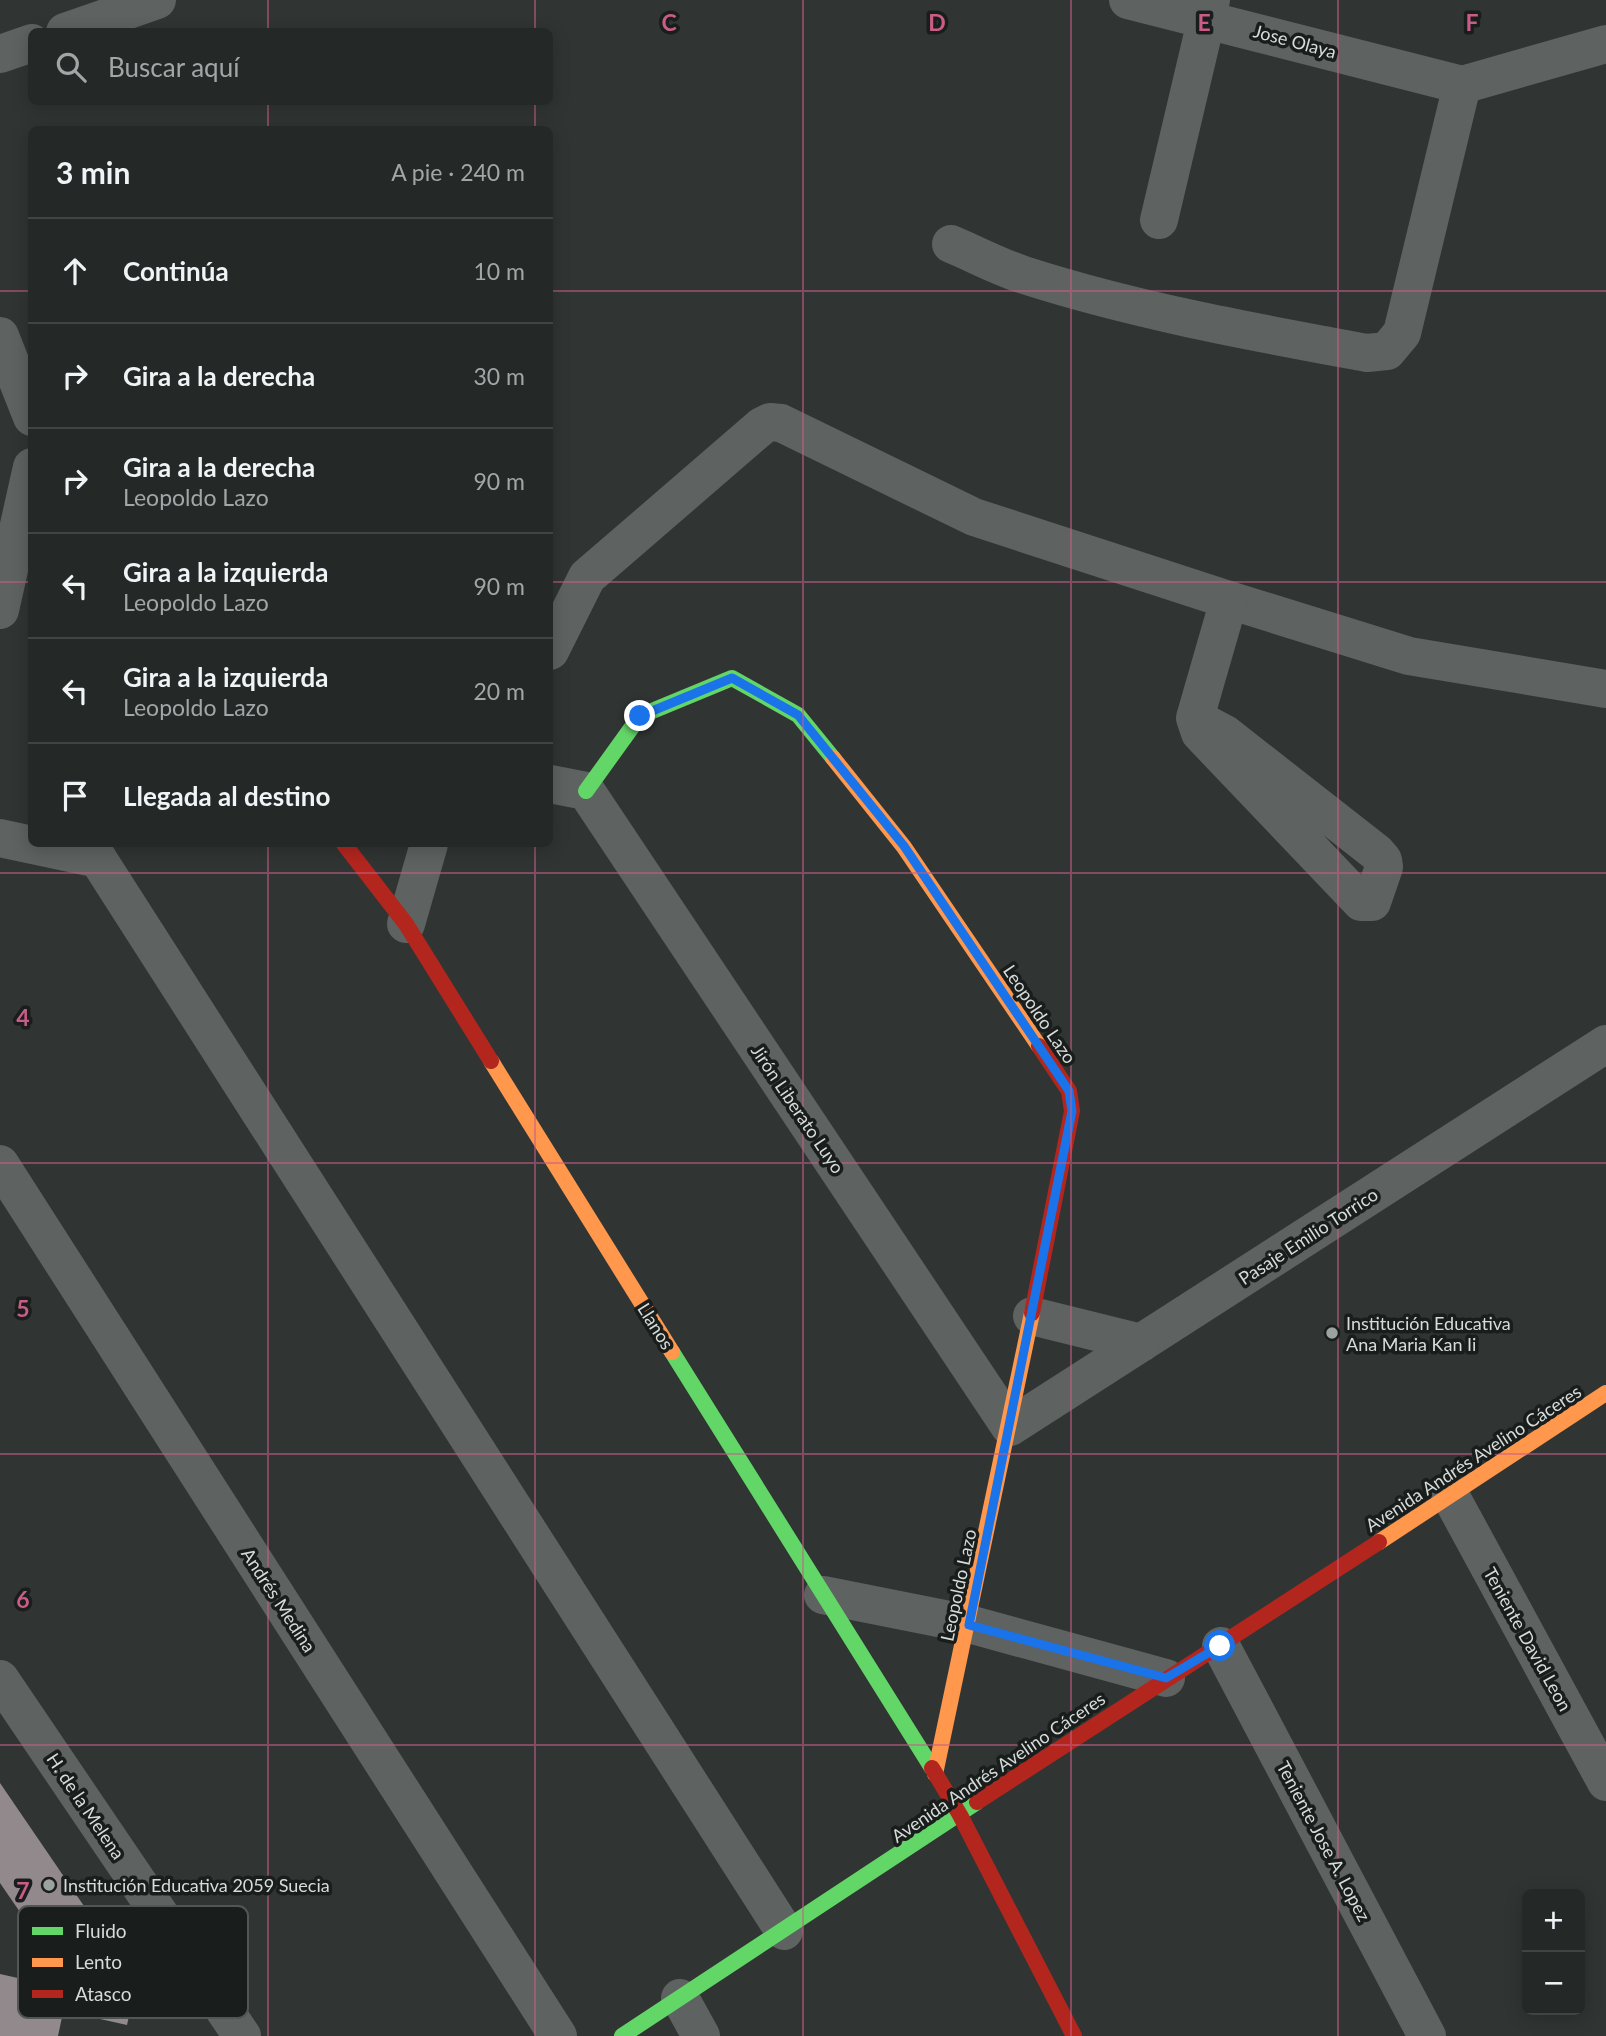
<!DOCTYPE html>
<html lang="es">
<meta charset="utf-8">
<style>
body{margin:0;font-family:Lato,sans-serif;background:#303432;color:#f1f3f6}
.controls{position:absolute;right:21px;bottom:21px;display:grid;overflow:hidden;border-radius:10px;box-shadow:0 4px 18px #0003}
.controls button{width:63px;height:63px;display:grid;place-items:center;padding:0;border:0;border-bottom:2px solid #414443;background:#242826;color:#f1f3f6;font:35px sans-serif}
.stop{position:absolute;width:21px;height:21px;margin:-16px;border:5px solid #1a73e8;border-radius:50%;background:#fff}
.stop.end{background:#1a73e8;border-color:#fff;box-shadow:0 2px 7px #0008}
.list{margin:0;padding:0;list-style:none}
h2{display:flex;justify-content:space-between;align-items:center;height:91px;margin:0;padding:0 28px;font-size:30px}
h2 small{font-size:23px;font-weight:400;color:#a3a6a7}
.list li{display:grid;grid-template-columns:46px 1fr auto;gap:21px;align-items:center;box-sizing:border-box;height:105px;padding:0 28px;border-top:2px solid #414443}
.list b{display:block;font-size:26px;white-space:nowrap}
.list p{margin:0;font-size:23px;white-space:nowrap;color:#a3a6a7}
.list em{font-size:23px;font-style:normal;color:#a3a6a7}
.icon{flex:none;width:38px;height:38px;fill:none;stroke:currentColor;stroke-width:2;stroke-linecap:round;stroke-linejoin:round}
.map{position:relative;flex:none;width:1606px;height:2036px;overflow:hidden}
.search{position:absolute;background:#242826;box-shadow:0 4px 18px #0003;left:28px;top:28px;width:525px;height:77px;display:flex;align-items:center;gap:18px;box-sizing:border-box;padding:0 24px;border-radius:10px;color:#a3a6a7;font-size:26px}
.panel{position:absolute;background:#242826;box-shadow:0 4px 18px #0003;left:28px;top:126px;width:525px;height:721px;border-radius:10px}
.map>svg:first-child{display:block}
</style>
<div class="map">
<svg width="1606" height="2036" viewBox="0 0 1606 2036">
<rect width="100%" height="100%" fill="#303533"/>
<g fill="#92898d">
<path d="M0,1783l99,145 -46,32 -53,-77z"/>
<path d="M0,1974l49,11 -1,5 19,4 -9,42h-58z"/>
<path d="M108,1983l27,6 -8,36 -27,-6z"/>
</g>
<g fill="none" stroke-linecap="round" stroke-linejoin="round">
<g stroke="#5e6261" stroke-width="38">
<path d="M1128,0l334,85"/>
<path d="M65,32l92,-32"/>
<path d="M0,54l32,-11"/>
<path d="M1462,85l144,-41"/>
<path d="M1159,220l52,-220"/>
<path d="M951,244c24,10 48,23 73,31 112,36 229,57 343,78l20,-2 15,-18 60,-248"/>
<path d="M0,336l32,81"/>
<path d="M0,610l32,-143"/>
<path d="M550,651l37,-74 175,-151 8,-4 11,1 193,94 255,83 180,56 197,33"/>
<path d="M1195,718l30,16 152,119 6,7 1,7 -12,35h-11l-161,-169 -5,-15 34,-118"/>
<path d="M550,784l36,7 424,636 596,-383"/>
<path d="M0,838l98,21"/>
<path d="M98,859l686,1072"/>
<path d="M406,924l23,-80"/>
<path d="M0,1164l558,872"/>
<path d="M1032,1316l109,27"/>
<path d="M1450,1495l156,287"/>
<path d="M823,1595l146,29 197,54"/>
<path d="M1221,1646l206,390"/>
<path d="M0,1679l242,357"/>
<path d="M680,1998l21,38"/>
</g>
<g stroke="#63d668" stroke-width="16">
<path d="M586,791l54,-75 92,-38 66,37 35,43"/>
<path d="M672,1352l260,416"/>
<path d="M622,2036l355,-234"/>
</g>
<g stroke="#ff974d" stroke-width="16">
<path d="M833,758l71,89 135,199"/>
<path d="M491,1061l181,291"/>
<path d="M1379,1542l227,-149"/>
<path d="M935,1774l97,-461"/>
</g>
<g stroke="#b3261e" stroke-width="16">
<path d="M344,844l62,80 85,137"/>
<path d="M1032,1313l40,-202 -3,-20 -30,-45"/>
<path d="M932,1768l28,47 114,221"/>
<path d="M977,1802l402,-260"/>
</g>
</g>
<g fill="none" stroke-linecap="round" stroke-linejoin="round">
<path stroke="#1a73e8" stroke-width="9" d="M640,716l92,-38 66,37 106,131 165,245 3,20 -103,514 197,53 54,-32"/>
</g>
<path fill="none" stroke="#c95d87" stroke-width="2" stroke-opacity="0.55" d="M268,0v32M535,0v32M803,0v2036M1071,0v2036M1338,0v2036M268,102v28M535,102v28M0,291h32M550,291h1056M0,582h32M550,582h1056M268,844v1192M535,844v1192M0,873h1606M0,1163h1606M0,1454h1606M0,1745h1606"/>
<g fill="#9ca2a0" stroke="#191d1c" stroke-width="2.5">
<circle cx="1332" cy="1333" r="7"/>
<circle cx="49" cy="1885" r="7"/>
</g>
<g text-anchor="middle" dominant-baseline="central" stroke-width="7" stroke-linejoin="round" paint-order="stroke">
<g font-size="18" fill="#d6dcda" stroke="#191d1c">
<text transform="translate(1295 41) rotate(15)">Jose Olaya</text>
<text transform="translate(1040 1014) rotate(56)">Leopoldo Lazo</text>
<text transform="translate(798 1109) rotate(56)">Jirón Liberato Luyo</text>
<text transform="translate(1308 1236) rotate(-33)">Pasaje Emilio Torrico</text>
<text transform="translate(656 1326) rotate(58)">Llanos</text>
<text transform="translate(1473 1458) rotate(-33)">Avenida Andrés Avelino Cáceres</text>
<text transform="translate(958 1585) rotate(-78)">Leopoldo Lazo</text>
<text transform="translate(279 1600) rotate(57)">Andrés Medina</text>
<text transform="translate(1528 1639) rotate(61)">Teniente David Leon</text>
<text transform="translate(998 1767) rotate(-34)">Avenida Andrés Avelino Cáceres</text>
<text transform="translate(86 1806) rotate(56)">H. de la Melena</text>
<text transform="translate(1324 1841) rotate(62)">Teniente Jose A. Lopez</text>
</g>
<g font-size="18" fill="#d6dcda" stroke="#191d1c" text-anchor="start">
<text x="1346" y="1323">Institución Educativa<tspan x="1346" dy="21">Ana Maria Kan Ii</tspan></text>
<text x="63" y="1885">Institución Educativa 2059 Suecia</text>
</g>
</g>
<rect x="18" y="1906" width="230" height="112" rx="10" fill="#191d1c" stroke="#525655" stroke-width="2"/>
<rect x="32" y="1927" width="31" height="8" fill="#63d668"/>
<rect x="32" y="1958" width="31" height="9" fill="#ff974d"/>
<rect x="32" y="1990" width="31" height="8" fill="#b3261e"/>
<g font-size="19" fill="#d6dcda">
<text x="75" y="1938">Fluido</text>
<text x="75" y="1969">Lento</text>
<text x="75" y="2001">Atasco</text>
</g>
<g font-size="23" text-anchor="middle" font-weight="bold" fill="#c95d87" stroke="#191d1c" stroke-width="7" stroke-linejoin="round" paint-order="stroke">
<text x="669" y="31">C</text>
<text x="937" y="31">D</text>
<text x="1204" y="31">E</text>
<text x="1472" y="31">F</text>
<text x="23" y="1026">4</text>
<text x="23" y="1317">5</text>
<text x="23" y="1608">6</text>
<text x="23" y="1899">7</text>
</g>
</svg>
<div class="controls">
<button>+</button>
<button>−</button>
</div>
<div class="stop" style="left:1220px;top:1646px"></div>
<div class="stop end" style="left:640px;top:716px"></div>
<div class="search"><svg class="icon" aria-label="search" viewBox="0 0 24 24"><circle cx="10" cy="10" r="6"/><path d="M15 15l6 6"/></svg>Buscar aquí</div>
<section class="panel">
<h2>3 min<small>A pie · 240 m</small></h2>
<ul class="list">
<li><svg class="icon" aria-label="ahead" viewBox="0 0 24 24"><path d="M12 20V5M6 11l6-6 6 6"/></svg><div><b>Continúa</b></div><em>10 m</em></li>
<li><svg class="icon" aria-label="right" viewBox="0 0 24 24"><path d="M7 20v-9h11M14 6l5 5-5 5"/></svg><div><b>Gira a la derecha</b></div><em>30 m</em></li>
<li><svg class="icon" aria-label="right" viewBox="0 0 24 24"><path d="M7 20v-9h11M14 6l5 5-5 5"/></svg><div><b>Gira a la derecha</b><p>Leopoldo Lazo</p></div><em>90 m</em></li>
<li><svg class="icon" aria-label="left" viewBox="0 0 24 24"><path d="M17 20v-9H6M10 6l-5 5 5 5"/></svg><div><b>Gira a la izquierda</b><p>Leopoldo Lazo</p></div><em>90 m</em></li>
<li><svg class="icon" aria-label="left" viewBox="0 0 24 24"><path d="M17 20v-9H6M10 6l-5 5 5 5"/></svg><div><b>Gira a la izquierda</b><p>Leopoldo Lazo</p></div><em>20 m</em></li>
<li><svg class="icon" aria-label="arrive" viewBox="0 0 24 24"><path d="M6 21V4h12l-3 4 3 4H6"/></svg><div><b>Llegada al destino</b></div></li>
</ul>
</section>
</div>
